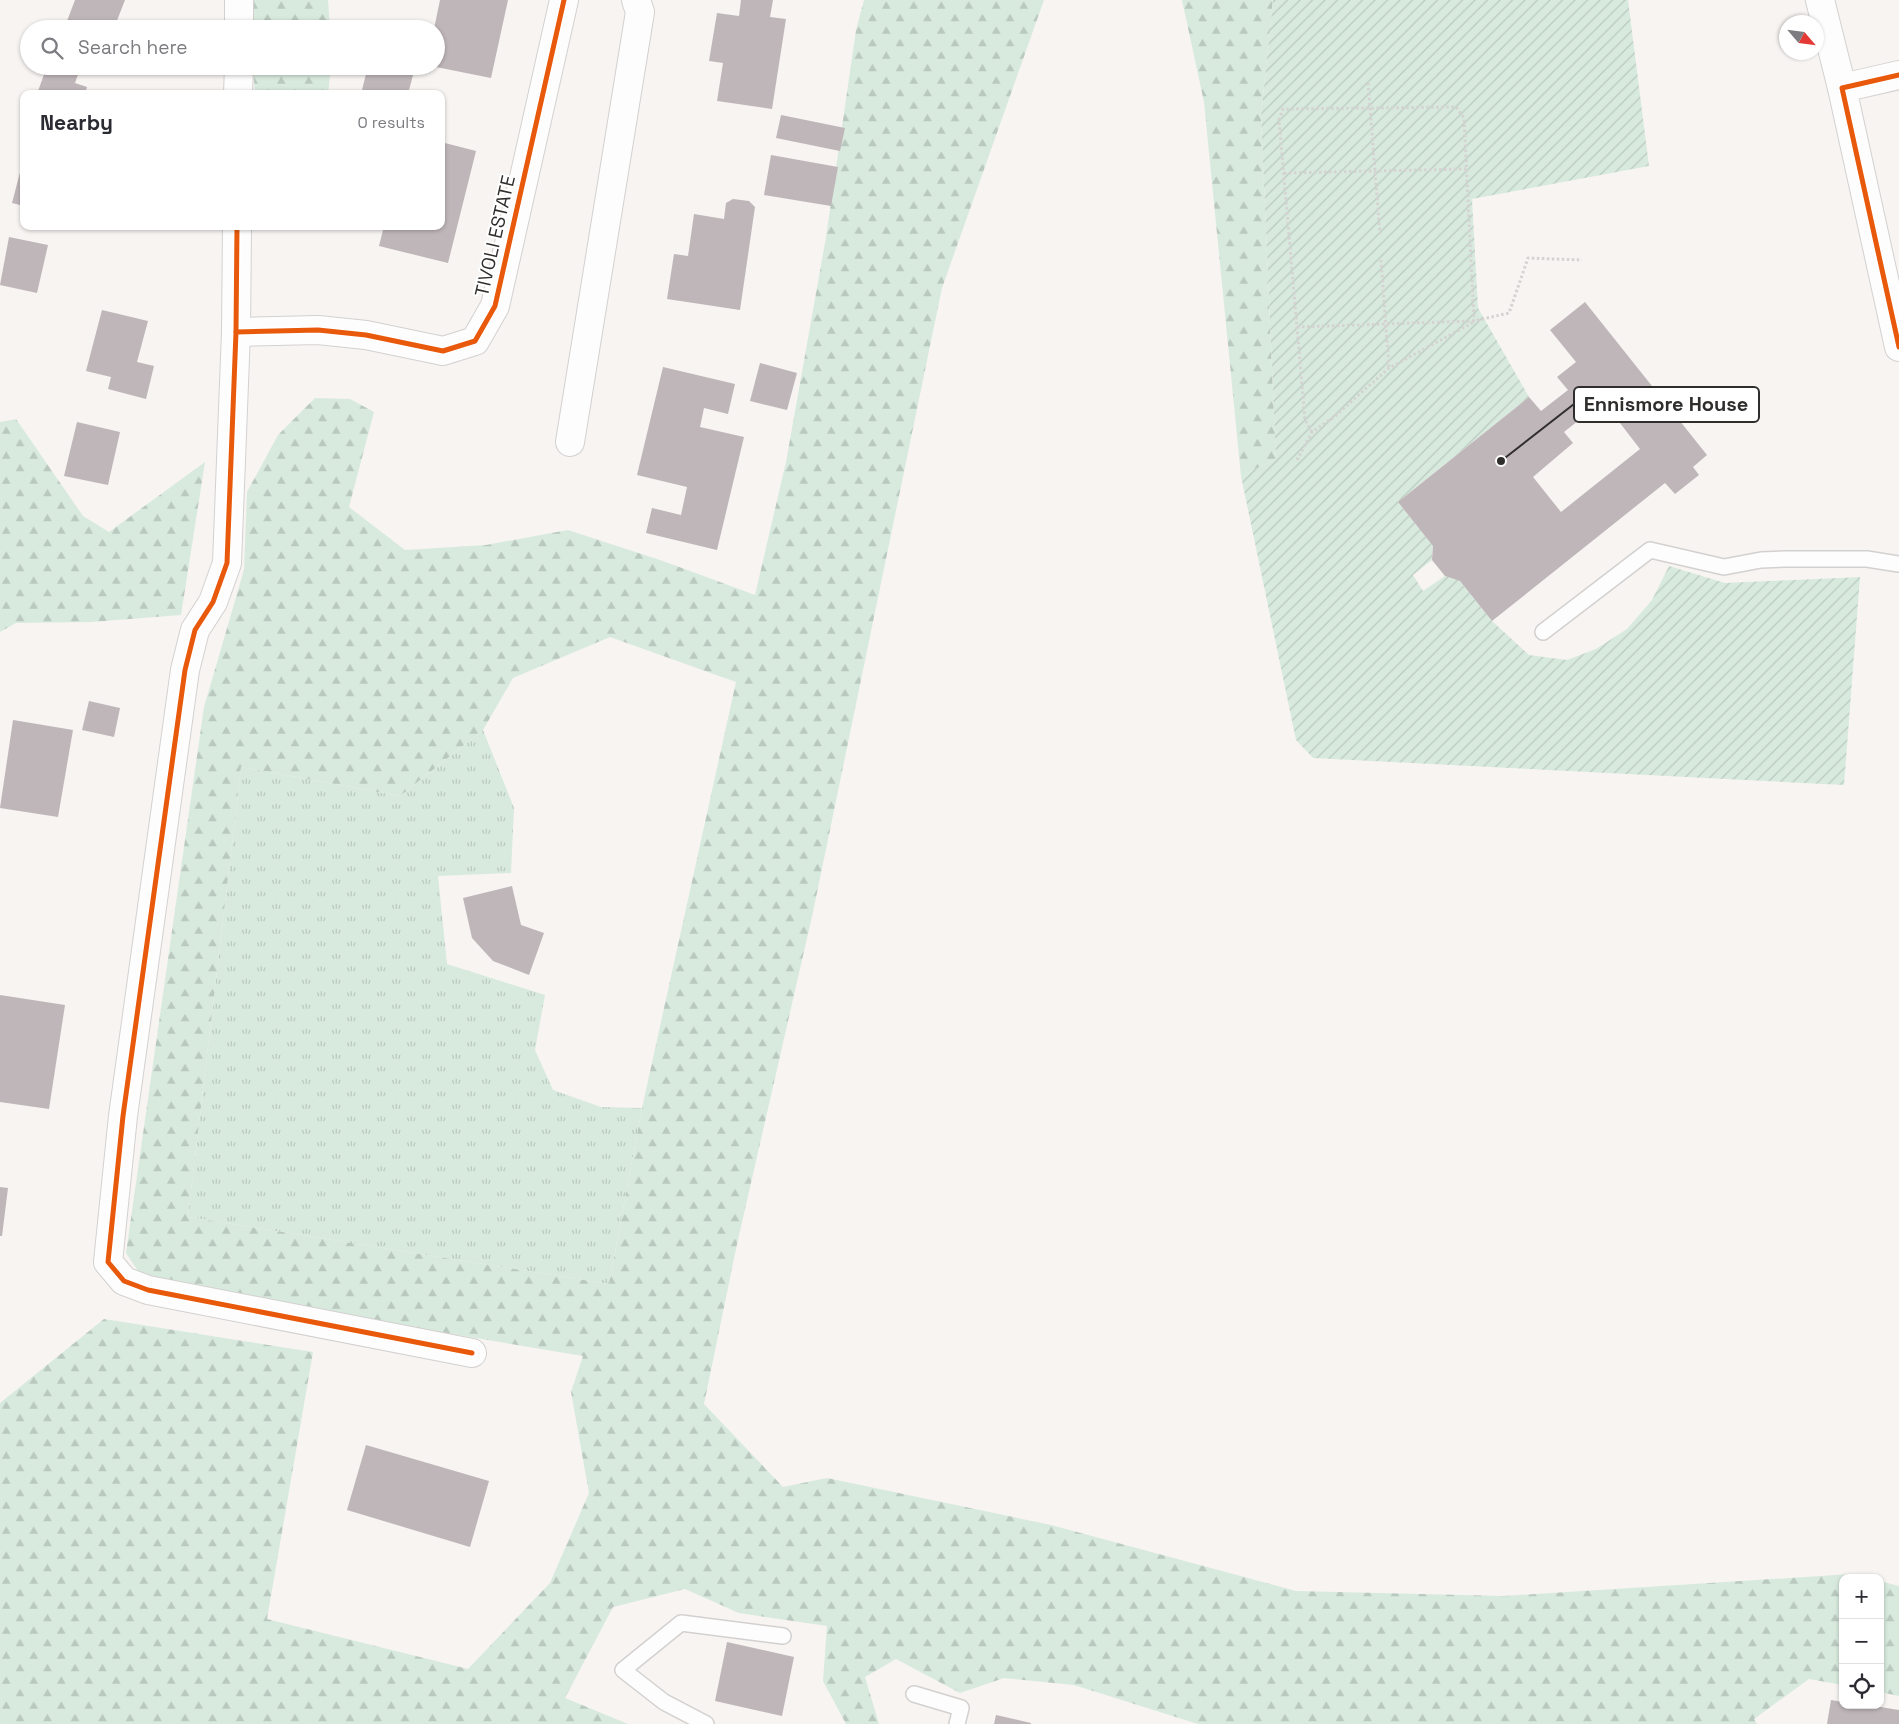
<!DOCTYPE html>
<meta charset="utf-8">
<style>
body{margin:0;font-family:"Space Grotesk",sans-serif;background:#f7f7f7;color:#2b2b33}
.controls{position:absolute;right:15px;bottom:15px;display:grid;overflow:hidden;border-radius:10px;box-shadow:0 1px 4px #0004}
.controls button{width:45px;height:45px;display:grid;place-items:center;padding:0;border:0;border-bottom:1px solid #e1e1e2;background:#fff;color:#2b2b33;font:25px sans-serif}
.compass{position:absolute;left:1779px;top:15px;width:45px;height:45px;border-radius:50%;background:#fff;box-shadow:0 1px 4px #0004;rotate:118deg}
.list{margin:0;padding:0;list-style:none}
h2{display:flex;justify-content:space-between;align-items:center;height:65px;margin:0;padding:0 20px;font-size:21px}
h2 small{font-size:16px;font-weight:400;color:#7c7c81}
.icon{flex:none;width:28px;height:28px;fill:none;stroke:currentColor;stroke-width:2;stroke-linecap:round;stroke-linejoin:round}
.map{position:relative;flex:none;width:1899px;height:1724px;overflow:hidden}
.search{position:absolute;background:#fff;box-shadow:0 1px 4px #0004;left:20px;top:20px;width:425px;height:55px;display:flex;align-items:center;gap:12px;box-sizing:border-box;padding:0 18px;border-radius:28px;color:#7c7c81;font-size:19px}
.panel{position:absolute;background:#fff;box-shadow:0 1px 4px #0004;left:20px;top:90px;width:425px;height:140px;border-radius:10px}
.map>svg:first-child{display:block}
</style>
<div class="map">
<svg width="1899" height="1724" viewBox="0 0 1899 1724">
<defs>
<pattern id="grass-tufts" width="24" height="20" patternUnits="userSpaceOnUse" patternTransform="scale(1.25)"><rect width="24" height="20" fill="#d8eade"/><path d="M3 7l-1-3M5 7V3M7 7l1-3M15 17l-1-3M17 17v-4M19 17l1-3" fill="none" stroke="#bac9bf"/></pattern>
<pattern id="forest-firs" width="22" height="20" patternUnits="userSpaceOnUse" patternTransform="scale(1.25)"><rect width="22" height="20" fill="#d8eade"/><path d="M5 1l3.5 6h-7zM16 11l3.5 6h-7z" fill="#bac9bf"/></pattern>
<pattern id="garden-furrows" width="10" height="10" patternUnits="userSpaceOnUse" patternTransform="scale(1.25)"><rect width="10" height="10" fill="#d8eade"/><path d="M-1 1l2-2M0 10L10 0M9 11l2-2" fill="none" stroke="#bac9bf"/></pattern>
</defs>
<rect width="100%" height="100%" fill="#f7f4f2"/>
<path fill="url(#grass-tufts)" d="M483,730l31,78 -3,65 -73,3 9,88 98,31 -10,55 18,40 48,17 41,1 -33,176 -421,-67 53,-450 159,29z"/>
<g fill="url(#forest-firs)" fill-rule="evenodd">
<path d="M250,0h78l2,29h-79z"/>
<path d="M864,0h180l-102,288 -129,624 -76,332 -33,160 79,83 44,-9 224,47 245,66 208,5 347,-22 16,4h-24v107l-34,-6 -55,40 3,5h-559l-124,-39 -70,-7 -44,15 -64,-34 -31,18 14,47h-33l-23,-43 4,-55 -88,-13 -54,-24 -72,18 -48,91 63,26h-628v-321l104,-84 209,33 -46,267 201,50 82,-86 39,-90 -18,-101 12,-36 -423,-71 -20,-11 -14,-21 78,-546 40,-137 3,-78 31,-57 37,-37 35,1 24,13 -25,95 56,43 81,-5 82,-15 95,31 92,34 31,-133 40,-225 30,-207zM610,637l126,45 -94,426 -33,176 -421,-67 53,-450 159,29 83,-66 30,-52z"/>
<path d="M1182,0h91l-12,116 15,343 -35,17 -37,-374z"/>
<path d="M253,66h78l-3,28h-73z"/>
<path d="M16,419l67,97 26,16 96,-70 -24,153 -90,7 -75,1 -16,9v-210z"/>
<path d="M1880,1581l19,5v110l-19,-4z"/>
</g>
<path fill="url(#garden-furrows)" d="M1273,0h355l21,166 -177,33 6,109 51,89 -131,105 35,44 -1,14 -19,15 10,16 22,-15 15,5 32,40 37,34 38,5 29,-11 31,-20 25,-29 17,-34 56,17 135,-6 -16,208 -531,-27 -17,-18 -55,-264 35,-17 -15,-343z"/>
<g fill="#bfb6ba" fill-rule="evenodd">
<path d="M75,0h50l-9,23 14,6h-66z"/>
<path d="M440,0h68l-17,78 -55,-11v-38h-2z"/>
<path d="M741,0h32l-3,17 16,2 -14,90 -55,-8 6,-38 -14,-2 8,-48 22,3z"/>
<path d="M47,66h34l-6,17 12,4 -2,7h-48z"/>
<path d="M368,66l45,9 -5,19h-47z"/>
<path d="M781,115l64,13 -5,23 -64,-13z"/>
<path d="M441,142l35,9 -28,112 -69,-17 5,-20h57z"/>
<path d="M771,155l67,12 -7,39 -67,-11z"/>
<path d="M23,161h1v45l-12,-3z"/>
<path d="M733,199l16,2 6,6 -15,103 -73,-11 7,-45 14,2 6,-42 30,5 2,-16z"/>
<path d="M9,237l39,8 -11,48 -37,-8z"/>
<path d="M1585,302l122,153 -14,12 6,8 -24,19 -10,-11 -173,138 -32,-40 -15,-5 -13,-16 1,-14 -35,-44 131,-105 12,14 27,-21 -11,-13 19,-15 -26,-32zM1603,401l37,48 -79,63 -28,-35 40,-34 -9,-11z"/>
<path d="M102,310l46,11 -11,41 17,4 -8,33 -38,-10 3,-12 -25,-6z"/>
<path d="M760,363l37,10 -10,37 -37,-9z"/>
<path d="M663,367l72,17 -7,30 -24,-6 -4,19 44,10 -27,113 -71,-17 6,-25 29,7 6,-28 -50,-12z"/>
<path d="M77,422l43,10 -12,53 -44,-9z"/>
<path d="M89,701l31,7 -6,29 -32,-7z"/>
<path d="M13,720l60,10 -15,87 -58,-9z"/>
<path d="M512,886l9,39 23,8 -15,42 -36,-14 -21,-23 -9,-40z"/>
<path d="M0,995l65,10 -16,104 -49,-7z"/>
<path d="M0,1187l8,1 -6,48h-2z"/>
<path d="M366,1445l123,36 -19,66 -123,-37z"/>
<path d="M727,1642l67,15 -12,59 -67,-15z"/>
<path d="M1831,1700l12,2v3h25l31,5v14h-72z"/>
<path d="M996,1715l35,8v1h-37z"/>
</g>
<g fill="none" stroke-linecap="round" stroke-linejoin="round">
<g stroke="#d3d1d0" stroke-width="18">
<g id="service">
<path d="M1543,632l107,-82 74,17 37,-7 24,-1h82l32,5"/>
<path d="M914,1694l47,14 -4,16"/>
<path d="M706,1724l-42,-22 -41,-32 58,-47 102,13"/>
</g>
</g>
<g stroke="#d3d1d0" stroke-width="30">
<g id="minor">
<path d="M1820,0l22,88"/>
<path d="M239,29v-29"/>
<path d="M1899,75l-57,13 57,259"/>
<path d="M238,94l1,-28"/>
<path d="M237,226l-1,106 82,-2 48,5 77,16 32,-10 20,-35 69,-306"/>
<path d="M236,332l-9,231 -14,39 -18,28 -10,40 -62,446 -15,146 16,19 24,9 324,63"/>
<path d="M570,442l70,-430 -4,-12"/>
</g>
</g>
<g stroke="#d4d3d2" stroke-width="3" stroke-dasharray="2.5 2.5" stroke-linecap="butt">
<path d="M1368,83l12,151"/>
<path d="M1284,173l182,-4"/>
<path d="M1381,260l8,108"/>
<path d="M1297,327l177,-6 35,-8 19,-55 54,2"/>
<path d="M1312,432l-7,-12 -26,-300 4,-11 173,-2 8,11 10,203"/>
<path d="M1297,460l15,-28 22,-15 55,-49 85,-46"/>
</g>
<use href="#service" stroke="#fefdfd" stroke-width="15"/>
<use href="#minor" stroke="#fefdfd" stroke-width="28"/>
<g stroke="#fff" stroke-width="8">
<g id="cycleway">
<path d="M1899,75l-57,13 57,259"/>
<path d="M237,226l-1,106 82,-2 48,5 77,16 32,-10 20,-35 69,-306"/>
<path d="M236,332l-9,231 -14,39 -18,28 -10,40 -62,446 -15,146 16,19 24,9 324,63"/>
</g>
</g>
<use href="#cycleway" stroke="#e8590c" stroke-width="5"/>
</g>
<g text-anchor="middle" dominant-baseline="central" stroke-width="4" stroke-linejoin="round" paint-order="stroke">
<g font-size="19" fill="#302e2d" stroke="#fff">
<text transform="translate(495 236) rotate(-77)">TIVOLI ESTATE</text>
</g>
</g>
<path fill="none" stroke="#302e2d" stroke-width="2" d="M1501 461L1574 404"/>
<circle fill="#302e2d" stroke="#fff" stroke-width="2" cx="1501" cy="461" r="5"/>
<rect fill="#fff" stroke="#302e2d" stroke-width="2" x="1574" y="387" width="185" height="35" rx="5"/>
<g font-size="20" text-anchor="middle" font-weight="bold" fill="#302e2d">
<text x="1666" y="411">Ennismore House</text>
</g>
</svg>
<div class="controls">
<button>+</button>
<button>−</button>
<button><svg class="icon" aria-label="locate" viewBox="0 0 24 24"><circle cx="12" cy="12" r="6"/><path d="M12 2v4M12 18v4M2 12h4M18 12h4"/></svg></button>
</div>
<svg class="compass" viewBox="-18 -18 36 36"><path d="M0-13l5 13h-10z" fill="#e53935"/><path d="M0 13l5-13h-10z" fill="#7c7c81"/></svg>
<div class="search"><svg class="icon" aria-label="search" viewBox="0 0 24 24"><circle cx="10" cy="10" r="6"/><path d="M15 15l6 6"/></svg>Search here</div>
<section class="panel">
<h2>Nearby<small>0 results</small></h2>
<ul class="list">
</ul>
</section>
</div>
